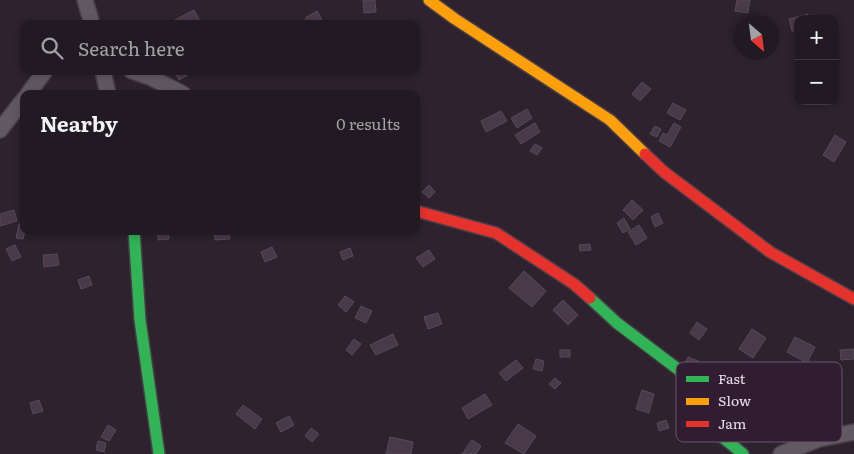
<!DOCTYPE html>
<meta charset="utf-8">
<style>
body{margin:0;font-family:Literata,serif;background:#2e272f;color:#f1f3f6}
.controls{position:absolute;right:15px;top:15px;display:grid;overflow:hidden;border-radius:10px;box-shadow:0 2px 8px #0003}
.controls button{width:45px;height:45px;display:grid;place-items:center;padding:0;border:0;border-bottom:1px solid #3f3840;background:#221a22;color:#f1f3f6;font:25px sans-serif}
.compass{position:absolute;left:734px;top:15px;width:45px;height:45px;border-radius:50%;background:#221a22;box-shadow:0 2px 8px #0003;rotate:152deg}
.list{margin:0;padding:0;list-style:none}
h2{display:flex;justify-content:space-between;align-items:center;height:65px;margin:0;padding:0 20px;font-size:21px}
h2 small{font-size:16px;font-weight:400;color:#a2a1a5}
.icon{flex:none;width:28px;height:28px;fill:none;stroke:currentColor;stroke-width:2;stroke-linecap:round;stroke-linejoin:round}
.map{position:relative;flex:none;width:854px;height:454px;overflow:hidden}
.search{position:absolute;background:#221a22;box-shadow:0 2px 8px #0003;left:20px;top:20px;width:400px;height:55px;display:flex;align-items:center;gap:12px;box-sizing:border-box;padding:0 18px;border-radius:10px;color:#a2a1a5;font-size:19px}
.panel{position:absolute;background:#221a22;box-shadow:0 2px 8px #0003;left:20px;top:90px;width:400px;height:145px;border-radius:10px}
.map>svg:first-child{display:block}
</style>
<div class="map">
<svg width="854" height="454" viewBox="0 0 854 454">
<rect width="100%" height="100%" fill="#2d222d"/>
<g fill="#4a384b" stroke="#554c55">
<path d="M363,0h12l1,12 -12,1z"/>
<path d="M737,0h13l-2,13 -13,-2z"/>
<path d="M194,10l6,11 -4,3h-22l-1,-3z"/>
<path d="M317,11l6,11 -15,2 -3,-6z"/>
<path d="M808,14l1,5h-11v11l-6,1 -3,-12z"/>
<path d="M174,71h16l1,2 -12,7z"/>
<path d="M642,82l9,7 -11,12 -8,-7z"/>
<path d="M673,103l13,7 -6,10 -13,-7z"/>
<path d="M527,109l5,9 -15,10 -6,-10z"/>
<path d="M501,111l6,10 -21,11 -5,-11z"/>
<path d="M535,123l5,9 -19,12 -6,-9z"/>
<path d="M674,123l7,4 -11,20 -11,-6 4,-8 4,2z"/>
<path d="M655,126l6,3 -4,8 -7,-3z"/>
<path d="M835,135l11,7 -12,20 -11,-7z"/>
<path d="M535,144l7,4 -5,7 -7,-4z"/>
<path d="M429,185l6,7 -6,6 -7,-6z"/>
<path d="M632,200l11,10 -10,10 -10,-10z"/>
<path d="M14,210l3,11 -17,5v-12z"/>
<path d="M658,213l5,10 -8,4 -4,-10z"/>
<path d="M624,218l6,11 -7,4 -6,-10z"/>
<path d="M19,224l5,1v6h1l-2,8 -7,-1z"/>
<path d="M639,225l8,13 -11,7 -8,-13z"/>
<path d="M158,231h10l1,8 -11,1z"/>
<path d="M214,231h15l1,8 -15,1z"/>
<path d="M590,244l1,6 -11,1 -1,-6z"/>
<path d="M15,245l6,12 -9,4 -6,-12z"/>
<path d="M272,247l5,10 -12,5 -4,-10z"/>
<path d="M350,248l3,8 -10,4 -3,-8z"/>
<path d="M429,250l6,9 -12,8 -7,-9z"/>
<path d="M57,254l2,11 -15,2 -1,-12z"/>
<path d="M524,271l22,20 -14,16 -23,-19z"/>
<path d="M89,276l3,9 -11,4 -3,-9z"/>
<path d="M345,296l9,6 -8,10 -8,-7z"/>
<path d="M563,300l15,15 -10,10 -15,-15z"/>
<path d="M361,306l11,5 -6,12 -11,-5z"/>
<path d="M438,313l4,11 -14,5 -4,-12z"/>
<path d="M697,322l10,7 -8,11 -9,-7z"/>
<path d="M752,329l14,9 -13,20 -14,-9z"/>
<path d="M393,334l5,11 -22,10 -6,-10z"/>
<path d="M795,337l20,10 -8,16 -20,-11z"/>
<path d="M354,339l7,5 -9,11 -6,-5z"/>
<path d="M854,349v10l-13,1 -1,-10z"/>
<rect x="560" y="350" width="10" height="7"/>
<path d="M688,357l10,4 -5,11 -10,-4z"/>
<path d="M536,359l8,2 -2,10 -9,-2z"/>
<path d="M516,360l7,8 -17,13 -7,-8z"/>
<path d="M555,378l6,5 -6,6 -6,-5z"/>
<path d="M642,390l12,4 -5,19 -13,-4z"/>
<path d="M485,394l7,11 -24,14 -6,-11z"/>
<path d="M39,400l4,11 -10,3 -3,-11z"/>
<path d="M243,405l19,14 -7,10 -19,-15z"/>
<path d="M289,416l5,9 -13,7 -5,-9z"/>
<path d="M666,420l3,8 -10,3 -2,-8z"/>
<path d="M518,424l18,12 -12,18 -19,-11z"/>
<path d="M108,425l8,5 -7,11 -8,-4z"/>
<path d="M311,428l8,6 -7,8 -7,-6z"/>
<path d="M390,437l23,5 -2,12h-25z"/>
<path d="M472,440l9,6 -5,8h-14z"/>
<path d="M98,441l8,2 -2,9 -8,-2z"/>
</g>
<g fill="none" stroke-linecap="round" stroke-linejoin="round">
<g stroke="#483e48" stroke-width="18">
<g id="street">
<path d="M85,0l7,24"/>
<path d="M103,71l5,23"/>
<path d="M132,71l20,7 31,16"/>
<path d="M28,94l17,-23"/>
<path d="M0,130l24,-31"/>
<path d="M781,454l38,-15 35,-7"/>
</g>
</g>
<g stroke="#483e48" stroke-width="14">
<g id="fast">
<path d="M134,231l6,89 19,134"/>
<path d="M590,298l27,25 66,50 37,62 23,19"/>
</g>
</g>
<g stroke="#483e48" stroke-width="14">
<path id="slow" d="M429,0l26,19 155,101 35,34"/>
</g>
<g stroke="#483e48" stroke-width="14">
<g id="jam">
<path d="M645,154l19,18 106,80 84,47"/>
<path d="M416,211l80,22 78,51 16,14"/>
</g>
</g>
<use href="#street" stroke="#625862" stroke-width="15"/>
<use href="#fast" stroke="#30b455" stroke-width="11"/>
<use href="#slow" stroke="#ff9f0a" stroke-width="11"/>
<use href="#jam" stroke="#e5322d" stroke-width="11"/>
</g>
<rect x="676" y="362" width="166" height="80" rx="8" fill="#311d32" stroke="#685669" stroke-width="1"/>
<rect x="686" y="376" width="23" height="6" fill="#30b455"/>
<rect x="686" y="398" width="23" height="7" fill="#ff9f0a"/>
<rect x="686" y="421" width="23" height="6" fill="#e5322d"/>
<g font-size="14" fill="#eadcea">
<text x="718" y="384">Fast</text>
<text x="718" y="406">Slow</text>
<text x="718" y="429">Jam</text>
</g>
</svg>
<div class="controls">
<button>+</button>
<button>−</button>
</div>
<svg class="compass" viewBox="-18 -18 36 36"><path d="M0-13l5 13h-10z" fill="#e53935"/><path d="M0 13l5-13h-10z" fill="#a2a1a5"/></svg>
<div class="search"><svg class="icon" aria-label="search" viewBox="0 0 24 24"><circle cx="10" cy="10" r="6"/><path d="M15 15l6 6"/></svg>Search here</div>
<section class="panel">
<h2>Nearby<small>0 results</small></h2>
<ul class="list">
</ul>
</section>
</div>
